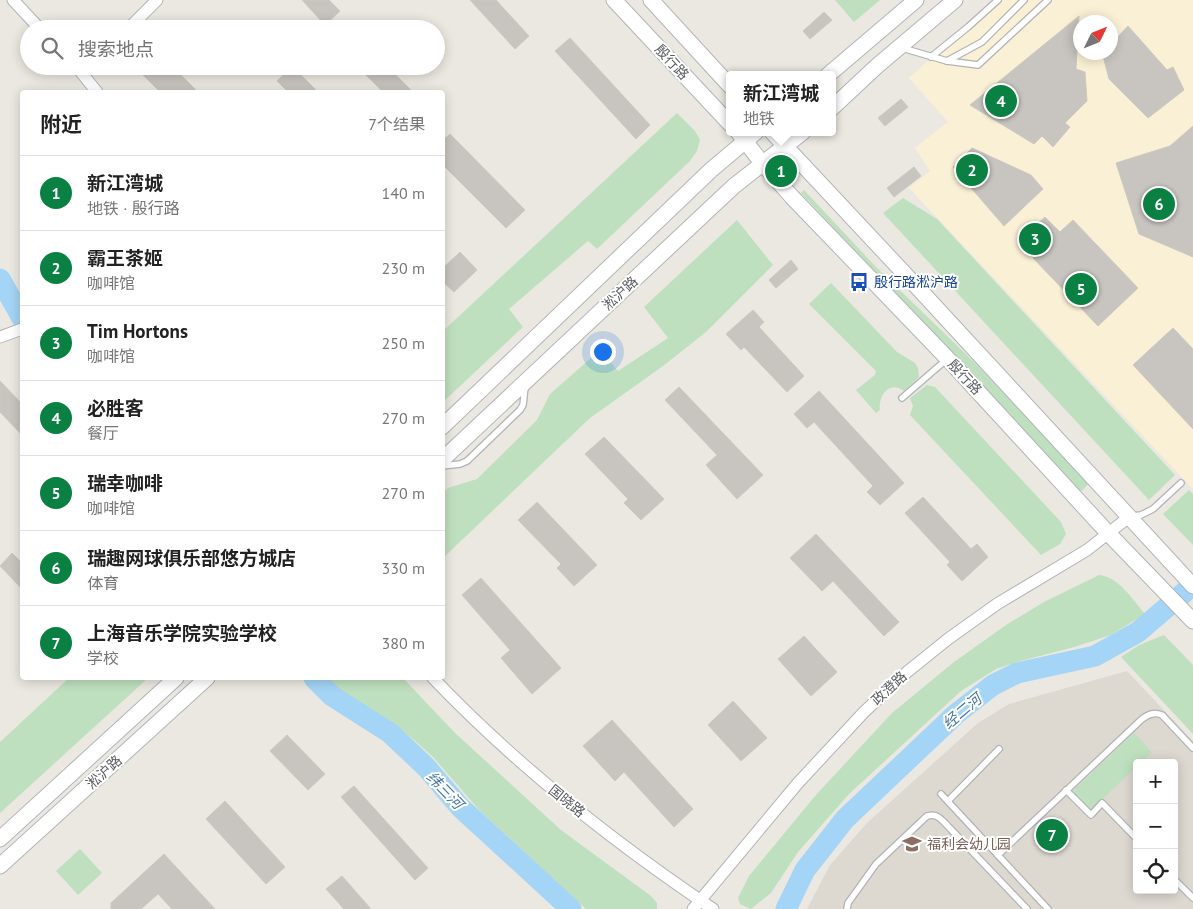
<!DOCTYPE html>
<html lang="zh">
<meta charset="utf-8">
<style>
body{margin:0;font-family:"PT Sans","Noto Sans SC",sans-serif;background:#f2f2f2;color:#222}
.controls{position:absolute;right:15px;bottom:15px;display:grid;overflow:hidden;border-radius:5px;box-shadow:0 2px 12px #0003}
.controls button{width:45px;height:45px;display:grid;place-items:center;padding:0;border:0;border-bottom:1px solid #e0e0e0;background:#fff;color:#222;font:25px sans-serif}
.compass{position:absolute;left:1073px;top:15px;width:45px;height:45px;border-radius:50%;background:#fff;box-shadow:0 2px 12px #0003;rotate:47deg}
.you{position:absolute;left:602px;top:351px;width:18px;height:18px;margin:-12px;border:4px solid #fff;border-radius:50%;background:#1a73e8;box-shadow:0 0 0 8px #1a73e833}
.badge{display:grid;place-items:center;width:32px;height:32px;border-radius:50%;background:#0b8043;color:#fff;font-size:16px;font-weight:700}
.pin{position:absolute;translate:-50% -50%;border:2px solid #fff;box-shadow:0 1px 5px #0006}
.popup{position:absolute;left:726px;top:71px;width:110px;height:65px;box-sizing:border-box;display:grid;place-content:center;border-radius:5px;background:#fff;filter:drop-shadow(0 1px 4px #0005);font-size:16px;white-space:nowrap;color:#767676}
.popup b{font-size:19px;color:#222}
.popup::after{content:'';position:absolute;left:50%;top:100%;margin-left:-10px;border:10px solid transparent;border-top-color:#fff}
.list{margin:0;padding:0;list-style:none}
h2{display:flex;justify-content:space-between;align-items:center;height:65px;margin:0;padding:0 20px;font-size:21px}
h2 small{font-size:16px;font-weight:400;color:#767676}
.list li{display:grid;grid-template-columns:32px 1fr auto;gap:15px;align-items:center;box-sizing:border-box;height:75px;padding:0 20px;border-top:1px solid #e0e0e0}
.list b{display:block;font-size:19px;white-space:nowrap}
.list p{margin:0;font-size:16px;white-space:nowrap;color:#767676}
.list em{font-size:16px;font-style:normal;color:#767676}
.icon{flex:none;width:28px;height:28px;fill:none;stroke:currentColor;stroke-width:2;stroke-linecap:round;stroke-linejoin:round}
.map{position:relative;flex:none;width:1193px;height:909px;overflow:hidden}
.search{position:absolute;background:#fff;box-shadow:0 2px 12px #0003;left:20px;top:20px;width:425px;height:55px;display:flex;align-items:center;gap:12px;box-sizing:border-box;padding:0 18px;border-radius:28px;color:#767676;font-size:19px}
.panel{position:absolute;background:#fff;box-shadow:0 2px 12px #0003;left:20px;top:90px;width:425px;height:590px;border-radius:5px}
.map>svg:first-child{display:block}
</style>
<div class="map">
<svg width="1193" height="909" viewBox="0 0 1193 909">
<rect width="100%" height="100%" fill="#eae8e0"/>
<path fill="#faf0d5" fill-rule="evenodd" d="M996,0h197v489l-284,-301 21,-17 -15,-23 33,-26 -39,-44zM1080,22h30v30h-30z"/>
<path fill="#ddd9d1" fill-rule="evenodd" d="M1127,671l66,70v168h-386l23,-44 37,-42 111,-100 31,-19zM1137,763h37v127h-37z"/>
<g fill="#bfe0be">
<path d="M835,0h45l-26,22z"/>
<path d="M677,113l18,18 5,9 -3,11 -7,10 -93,88 -9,-8 -79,68 14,18 -80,75v-71z"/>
<path d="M804,190l73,78 99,96 113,119 -7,8 -4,-2 -277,-296z"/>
<path d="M903,198l34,21 238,256 -26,25 -266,-287z"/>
<path d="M737,220l36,45 -67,67 -43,34 -73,52 -147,140v-65l5,-5 29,-9 60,-59 13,-26 50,-44 18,21 50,-33 -24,-31z"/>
<path d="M831,283l66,69 18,11 3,5 1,9 -15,14c-14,-11 -26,4 -24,19l-4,3 -20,-23 19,-15 1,-4 -67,-67z"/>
<path d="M927,385l8,2 126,135 5,12 -6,10 -19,11 -131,-140 3,-9 -3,-8z"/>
<path d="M1189,490l4,4v51l-30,-31z"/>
<path d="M1099,575c20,2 33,24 46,39l-34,21 -37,12 -57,15 -21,7 -35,22 -112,103 -51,58 -27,41 -20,16 -11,-5 -2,-6 11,-22 66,-80 77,-83 62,-51 52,-37 38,-23z"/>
<path d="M1164,635l29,30v69l-72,-77 18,-12z"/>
<path d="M69,678h79l-148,135v-71z"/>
<path d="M326,678h77l51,54 107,98 90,66 6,7v6h-71l-105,-97 -48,-55 -20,-18 -25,-19 -52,-31z"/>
<path d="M1134,733l18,19 -11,11h-4v3l-47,45 -18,-19z"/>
<path d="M80,849l22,24 -24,22 -22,-24z"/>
</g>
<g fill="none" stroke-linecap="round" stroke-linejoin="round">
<g stroke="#a4d4f6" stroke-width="21">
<path d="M0,279l22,39"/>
<path d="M314,678l18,18 58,37 36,34 34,40 111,102"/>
<path d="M786,909l19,-39 40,-51 111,-105 37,-29 24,-12 78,-17 43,-24 55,-47"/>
</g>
</g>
<g fill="#c8c4bf" stroke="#cec9bf">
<path d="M302,0h27l11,11 -15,14z"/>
<path d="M470,0h26l33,36 -14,13z"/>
<path d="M824,12l8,8 -22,19 -7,-8z"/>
<path d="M1079,16l-3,53 9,3 2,29 -22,22 5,4 -17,20 -11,-11 -8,8 -64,-39z"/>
<path d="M1128,26l39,44 6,-3 11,23 -36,28 -39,-39 -7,-27h8v-7z"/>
<path d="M570,38l80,87 -14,14 -81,-88z"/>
<path d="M134,66h38l26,26h-38z"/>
<path d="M292,66l26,26h-30l-11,-11z"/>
<path d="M373,66h14l26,26h-30l-18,-18z"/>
<path d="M901,99l7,8 -23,19 -7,-8z"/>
<path d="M1193,126v131l-54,-23 -23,-71 54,-17z"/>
<path d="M450,134l75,76 -19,18 -64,-64v-23z"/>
<path d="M972,148l59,27 12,14 -39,37 -51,-59z"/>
<path d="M914,167l7,9 -27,21 -7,-9z"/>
<path d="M1045,217l15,15 13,-12 65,68 -40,38 -65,-68 4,-4 -15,-16z"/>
<path d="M460,252l17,18 -23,22 -12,-11v-12z"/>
<path d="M791,260l7,9 -22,19 -7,-8z"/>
<path d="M753,310l11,12 -5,5 45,49 -17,16 -43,-45 -3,3 -15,-16z"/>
<path d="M1173,328l20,21v80l-60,-64z"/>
<path d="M0,381l22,23v31l-22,-23z"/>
<path d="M679,387l84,88 -26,24 -31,-34 11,-10 -52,-55z"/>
<path d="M819,391l85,92 -24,22 -13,-13 6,-6 -59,-64 -7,6 -13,-14z"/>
<path d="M604,437l60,62 -23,21 -17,-17 4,-4 -43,-45z"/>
<path d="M923,497l48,52 6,-5 11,13 -26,24 -15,-16 3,-3 -45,-49z"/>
<path d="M537,502l60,63 -23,21 -17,-18 4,-4 -43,-44z"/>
<path d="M816,534l83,88 -15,14 -51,-55 -11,10 -32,-33z"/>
<path d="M12,553l10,10v26l-22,-23z"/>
<path d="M481,578l80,90 -29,26 -31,-36 9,-8 -48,-55z"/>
<path d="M804,636l33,36 -26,24 -33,-37z"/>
<path d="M733,701l34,37 -26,23 -33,-36z"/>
<path d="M612,720l81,89 -19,18 -50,-55 -9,9 -32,-35z"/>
<path d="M287,735l38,39 -17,16 -38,-39z"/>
<path d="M354,786l74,82 -13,12 -74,-83z"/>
<path d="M225,801l60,66 -19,17 -60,-65z"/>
<path d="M164,854l51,55h-43l-14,-15 -17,15h-30v-6z"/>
<path d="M342,876l29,33h-27l-18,-20z"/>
</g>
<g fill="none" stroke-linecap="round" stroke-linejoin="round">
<g stroke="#b1b3b7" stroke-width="8">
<g id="lane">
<path d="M902,48l45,13 31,4 70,-65"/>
<path d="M931,57l37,-30 30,-27"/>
<path d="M947,61l35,-19 42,-42"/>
<path d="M902,398l44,-38"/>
<path d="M442,466l18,-2 7,-3 53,-51 3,-5 2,-18"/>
<path d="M1131,516l10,-1 12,-6 28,-26"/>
<path d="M1066,790l25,25 11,-12 35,36"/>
<path d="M941,794l107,115"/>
<path d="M948,801l51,-52"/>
<path d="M998,855l144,-136c7,-5 12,-7 20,-4l31,33"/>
<path d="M1174,879l19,19"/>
<path d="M847,909l1,-6 28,-39 51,-48c7,-2 11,0 16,5l84,88"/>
</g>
</g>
<g stroke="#b1b3b7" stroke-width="13">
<g id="street">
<path d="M13,0l27,29"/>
<path d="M128,29l29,-29"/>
<path d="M76,66l21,26"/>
<path d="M0,337l22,-8"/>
<path d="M433,678c84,88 179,163 280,231"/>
<path d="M693,909l105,-126 66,-71 43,-40 41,-33 49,-35 90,-54 42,-33"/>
</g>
</g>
<g stroke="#b2b5b9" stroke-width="17">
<g id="secondary">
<path d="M614,0l116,124"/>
<path d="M651,0l79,86"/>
<path d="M828,75l88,-75"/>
<path d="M832,108l45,-42 78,-66"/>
<path d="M738,132l24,31 30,34 155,161 161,175 85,88"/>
<path d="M772,132l146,156 275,298"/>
<path d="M442,427l269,-257 45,-38"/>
<path d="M442,460l292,-274 69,-54"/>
<path d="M0,839l176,-161"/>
<path d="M0,866l207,-188"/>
</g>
</g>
<use href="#lane" stroke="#fff" stroke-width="5.5"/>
<use href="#street" stroke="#fff" stroke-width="11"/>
<use href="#secondary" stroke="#fff" stroke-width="15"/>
</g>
<defs>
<g id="bus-bare" transform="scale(1.5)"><path d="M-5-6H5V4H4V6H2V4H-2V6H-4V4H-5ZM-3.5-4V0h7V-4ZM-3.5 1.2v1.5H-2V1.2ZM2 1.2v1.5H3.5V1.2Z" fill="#1a4fb4" stroke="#fff" stroke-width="2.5" paint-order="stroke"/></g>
<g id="school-bare" transform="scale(1.5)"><path d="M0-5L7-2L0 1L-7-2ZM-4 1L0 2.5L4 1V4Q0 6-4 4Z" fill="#8d6e63" stroke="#fff" stroke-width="2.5" paint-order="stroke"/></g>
</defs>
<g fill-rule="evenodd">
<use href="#bus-bare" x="859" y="282"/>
<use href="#school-bare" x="912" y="844"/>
</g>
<g text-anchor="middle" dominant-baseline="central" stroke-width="4" stroke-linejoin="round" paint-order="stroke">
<g font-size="14" fill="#595c60" stroke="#fff">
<text transform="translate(672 62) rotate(47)">殷行路</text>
<text transform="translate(620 293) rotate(-43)">淞沪路</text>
<text transform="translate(965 377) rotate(47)">殷行路</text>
<text transform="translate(889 688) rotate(-43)">政澄路</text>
<text transform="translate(104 772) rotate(-42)">淞沪路</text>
<text transform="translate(567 801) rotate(39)">国晓路</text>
</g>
<g font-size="14" fill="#164399" stroke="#fff" text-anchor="start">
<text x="874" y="282">殷行路淞沪路</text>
</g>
<g font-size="14" fill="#785e54" stroke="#fff" text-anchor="start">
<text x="927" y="844">福利会幼儿园</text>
</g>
<g font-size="15" font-style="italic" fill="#4476a6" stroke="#fff">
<text transform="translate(962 711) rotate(-40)">经二河</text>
<text transform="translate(445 790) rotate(46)">纬三河</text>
</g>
</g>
</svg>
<div class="controls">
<button>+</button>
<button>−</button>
<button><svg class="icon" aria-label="locate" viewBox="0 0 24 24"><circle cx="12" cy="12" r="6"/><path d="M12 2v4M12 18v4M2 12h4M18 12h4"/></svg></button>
</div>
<svg class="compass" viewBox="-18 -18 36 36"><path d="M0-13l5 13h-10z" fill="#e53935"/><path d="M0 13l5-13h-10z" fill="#767676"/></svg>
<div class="you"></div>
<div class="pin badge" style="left:781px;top:171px">1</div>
<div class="popup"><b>新江湾城</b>地铁</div>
<div class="pin badge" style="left:972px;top:170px">2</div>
<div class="pin badge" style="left:1035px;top:239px">3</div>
<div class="pin badge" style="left:1001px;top:101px">4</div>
<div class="pin badge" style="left:1081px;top:289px">5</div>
<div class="pin badge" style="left:1159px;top:204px">6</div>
<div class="pin badge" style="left:1052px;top:835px">7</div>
<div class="search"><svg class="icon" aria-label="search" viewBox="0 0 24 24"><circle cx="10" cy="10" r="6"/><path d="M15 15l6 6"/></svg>搜索地点</div>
<section class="panel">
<h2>附近<small>7个结果</small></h2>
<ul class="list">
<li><span class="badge">1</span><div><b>新江湾城</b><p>地铁 · 殷行路</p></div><em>140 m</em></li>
<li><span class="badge">2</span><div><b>霸王茶姬</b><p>咖啡馆</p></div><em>230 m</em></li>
<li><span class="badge">3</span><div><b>Tim Hortons</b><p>咖啡馆</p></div><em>250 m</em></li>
<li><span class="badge">4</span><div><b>必胜客</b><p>餐厅</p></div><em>270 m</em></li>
<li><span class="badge">5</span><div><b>瑞幸咖啡</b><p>咖啡馆</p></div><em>270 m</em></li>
<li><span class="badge">6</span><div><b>瑞趣网球俱乐部悠方城店</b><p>体育</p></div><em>330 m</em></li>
<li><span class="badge">7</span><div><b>上海音乐学院实验学校</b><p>学校</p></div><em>380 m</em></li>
</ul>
</section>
</div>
